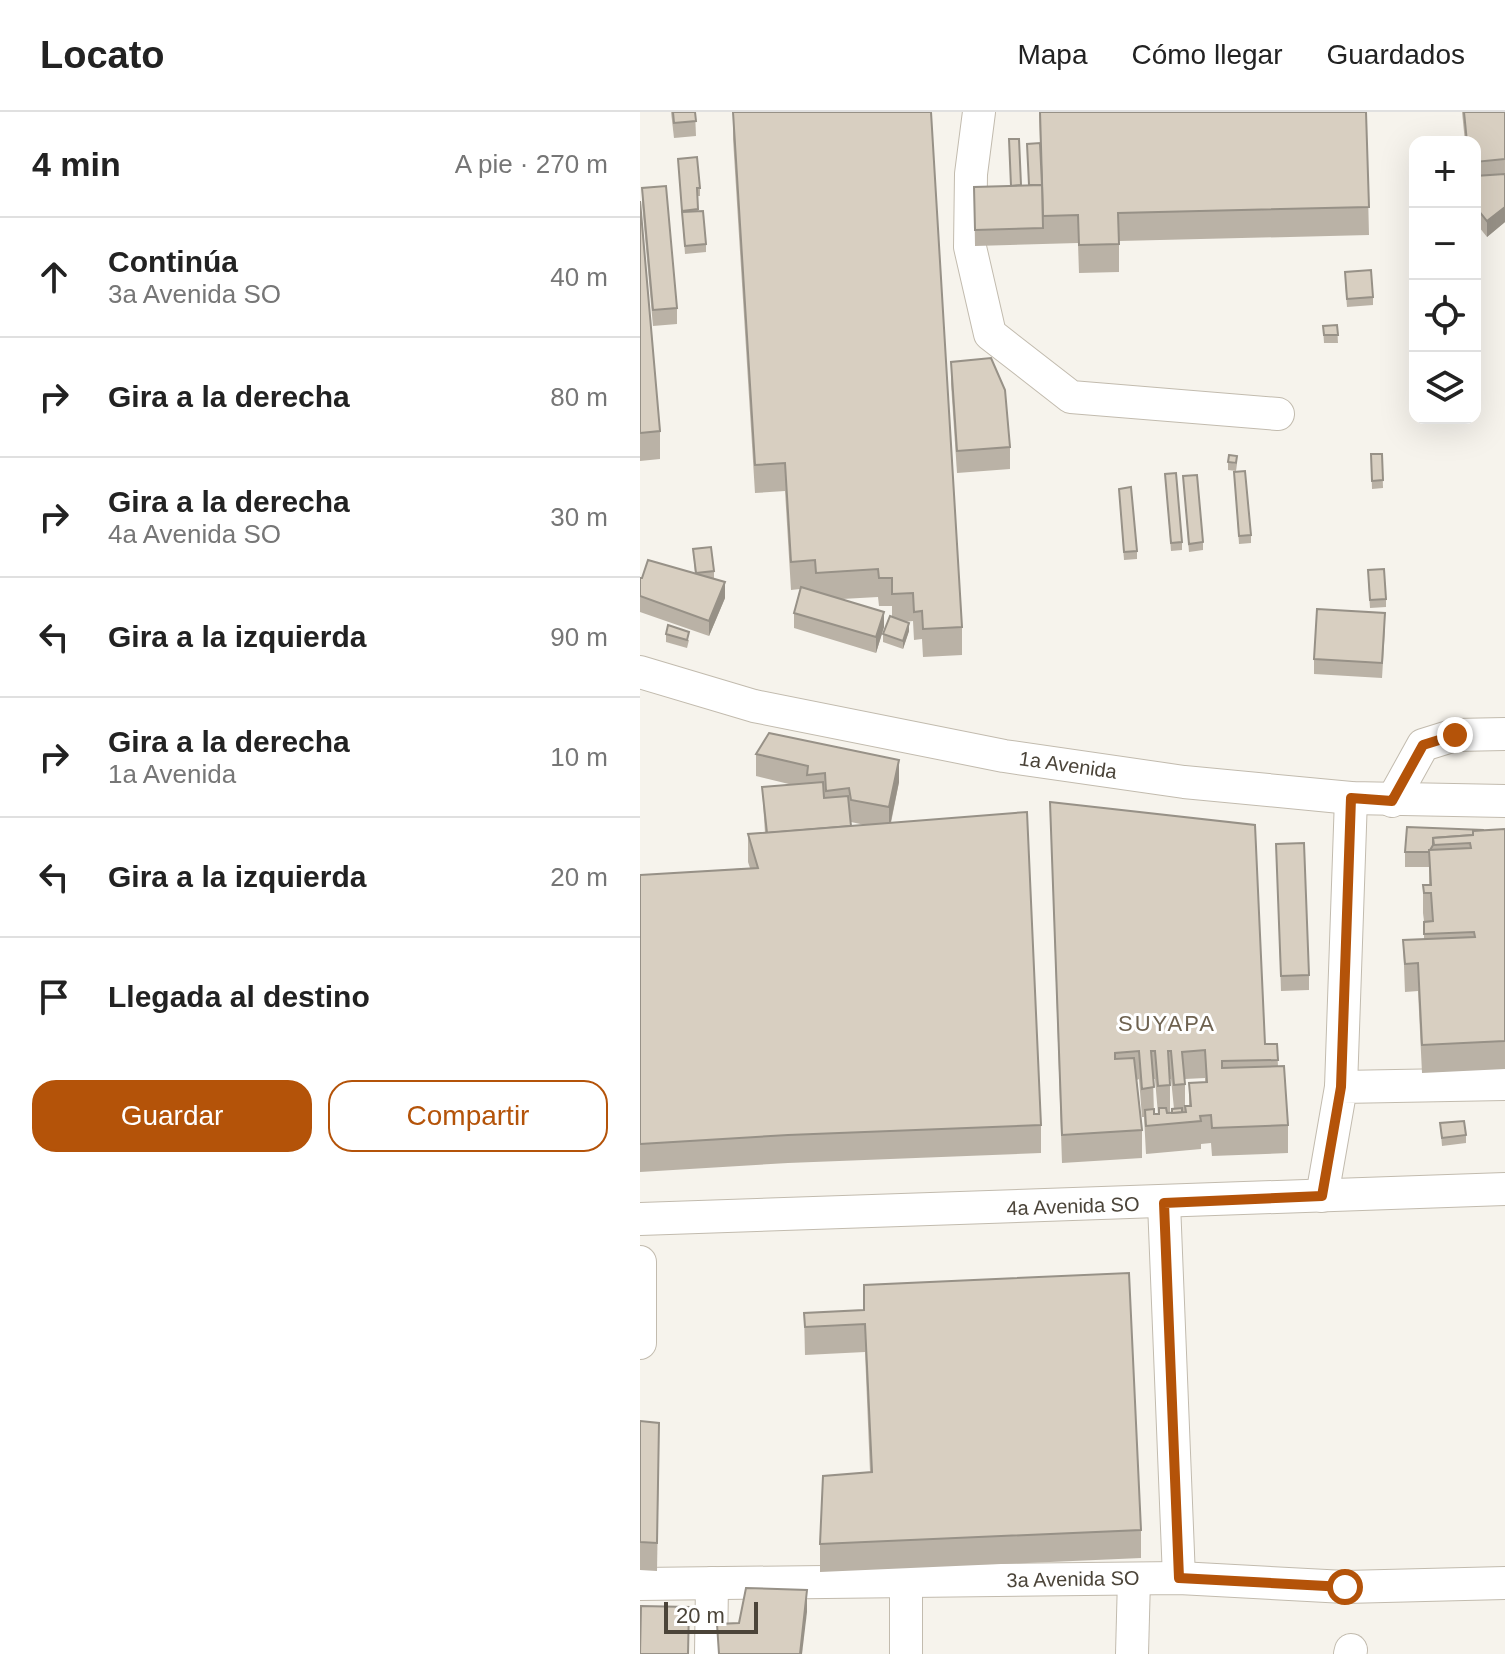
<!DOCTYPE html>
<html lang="es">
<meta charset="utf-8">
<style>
body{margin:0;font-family:Helvetica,sans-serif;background:#f6f6f6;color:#222}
.controls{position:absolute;right:24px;top:24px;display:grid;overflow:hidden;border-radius:16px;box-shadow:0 8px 32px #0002}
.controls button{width:72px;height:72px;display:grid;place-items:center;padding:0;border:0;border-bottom:2px solid #e0e0e0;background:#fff;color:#222;font:40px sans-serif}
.scale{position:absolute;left:24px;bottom:20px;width:94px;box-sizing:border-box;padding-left:8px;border:4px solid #4b4439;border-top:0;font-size:22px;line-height:28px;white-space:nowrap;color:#4b4439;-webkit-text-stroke:6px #fff;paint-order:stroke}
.stop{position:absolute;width:24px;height:24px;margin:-18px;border:6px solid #b45309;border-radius:50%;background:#fff}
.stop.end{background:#b45309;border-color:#fff;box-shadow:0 2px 8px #0008}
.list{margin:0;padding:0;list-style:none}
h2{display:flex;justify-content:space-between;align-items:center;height:104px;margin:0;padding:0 32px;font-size:34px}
h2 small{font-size:26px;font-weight:400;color:#767676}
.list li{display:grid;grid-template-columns:52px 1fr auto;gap:24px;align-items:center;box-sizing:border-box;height:120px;padding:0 32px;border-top:2px solid #e0e0e0}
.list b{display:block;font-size:30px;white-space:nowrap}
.list p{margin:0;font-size:26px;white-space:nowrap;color:#767676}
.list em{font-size:26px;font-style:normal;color:#767676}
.actions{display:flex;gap:16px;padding:24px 32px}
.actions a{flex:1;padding:18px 0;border:2px solid #b45309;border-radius:24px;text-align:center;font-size:28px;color:#b45309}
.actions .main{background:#b45309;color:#fff}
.icon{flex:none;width:44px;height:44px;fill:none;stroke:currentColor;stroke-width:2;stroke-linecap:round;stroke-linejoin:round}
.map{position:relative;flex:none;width:865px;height:1542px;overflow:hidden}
header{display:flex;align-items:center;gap:48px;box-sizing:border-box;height:112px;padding:0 40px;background:#fff;border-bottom:2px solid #e0e0e0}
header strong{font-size:38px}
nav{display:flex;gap:44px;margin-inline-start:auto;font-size:28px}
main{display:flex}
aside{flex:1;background:#fff}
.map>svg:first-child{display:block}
</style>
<header>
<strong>Locato</strong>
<nav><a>Mapa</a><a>Cómo llegar</a><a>Guardados</a></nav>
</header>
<main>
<aside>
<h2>4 min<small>A pie · 270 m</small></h2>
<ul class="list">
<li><svg class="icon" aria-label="ahead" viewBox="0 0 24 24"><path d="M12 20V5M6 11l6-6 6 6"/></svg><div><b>Continúa</b><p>3a Avenida SO</p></div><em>40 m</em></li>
<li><svg class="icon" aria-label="right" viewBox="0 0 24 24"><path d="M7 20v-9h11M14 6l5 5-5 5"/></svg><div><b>Gira a la derecha</b></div><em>80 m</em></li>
<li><svg class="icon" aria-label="right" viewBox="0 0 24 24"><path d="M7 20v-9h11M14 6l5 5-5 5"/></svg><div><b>Gira a la derecha</b><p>4a Avenida SO</p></div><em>30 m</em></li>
<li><svg class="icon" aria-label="left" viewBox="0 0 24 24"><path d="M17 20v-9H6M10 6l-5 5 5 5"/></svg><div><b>Gira a la izquierda</b></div><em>90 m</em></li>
<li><svg class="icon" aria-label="right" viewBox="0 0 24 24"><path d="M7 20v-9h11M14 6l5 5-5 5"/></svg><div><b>Gira a la derecha</b><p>1a Avenida</p></div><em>10 m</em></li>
<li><svg class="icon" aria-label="left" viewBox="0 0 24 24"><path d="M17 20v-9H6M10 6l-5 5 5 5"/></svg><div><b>Gira a la izquierda</b></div><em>20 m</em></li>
<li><svg class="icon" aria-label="arrive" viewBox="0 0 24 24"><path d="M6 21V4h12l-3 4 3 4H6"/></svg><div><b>Llegada al destino</b></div></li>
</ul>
<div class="actions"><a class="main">Guardar</a><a>Compartir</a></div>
</aside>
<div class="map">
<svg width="865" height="1542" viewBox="0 0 865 1542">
<rect width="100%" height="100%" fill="#f6f3ec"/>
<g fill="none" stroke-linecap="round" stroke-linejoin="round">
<g stroke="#c2bbae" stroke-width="34">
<g id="minor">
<path d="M339,0l-8,62 -1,73 20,87 81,63 207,17"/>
<path d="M0,560l114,34 250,50 180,26 167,16 154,3"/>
<path d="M752,689l31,-56 32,-10 50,-1"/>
<path d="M701,975l10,-289"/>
<path d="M682,1084l19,-109 164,-3"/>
<path d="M524,1091l15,375"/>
<path d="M0,1107l865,-30"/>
<path d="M0,1150v81"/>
<path d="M0,1472l539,-6 166,9 160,-4"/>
<path d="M71,1542l1,-71"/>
<path d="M266,1542v-73"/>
<path d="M492,1542l2,-75"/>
<path d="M710,1542l1,-4"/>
</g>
</g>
<use href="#minor" stroke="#fff" stroke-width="32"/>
</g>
<g fill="#bab2a6" fill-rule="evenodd">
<path d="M31,0h24l1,24 -22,2z"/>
<path d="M93,0l229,515v28l-39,2 -1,-18 -8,1 -1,-19 -9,1 5,9 -6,18 -20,-7v-8l9,-17v-11h-13l-1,-9 -36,2 42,28 -8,26 -82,-25v-15l6,-24 -9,1 -6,-99 -30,2 -22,-354z"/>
<path d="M399,0h327l3,123 -250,6v31l-40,1 -1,-30 -103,3 -1,-59 55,-2 11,-42z"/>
<path d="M822,0h43v110l-18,15 -12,-15v-80h-10z"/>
<path d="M38,47l22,29v8h-3l1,15 8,33v8l-21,2z"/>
<path d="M2,76l35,120v16l-24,2 -11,-122z"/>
<path d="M0,89l20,230v28l-20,2z"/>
<path d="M705,168l28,17v8l-26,2z"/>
<path d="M697,213l1,18h-14l-1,-17z"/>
<path d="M311,250l59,85v22l-53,4 -6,-89z"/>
<path d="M731,342h11l1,34 -11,1z"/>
<path d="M588,350l9,2 -1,7 -8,-1z"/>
<path d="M594,360l17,63v8l-12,1z"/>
<path d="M525,362l17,68v8l-11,1z"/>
<path d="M543,364l20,66v8l-14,2z"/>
<path d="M479,377l18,62v8l-13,1z"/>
<path d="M53,437l21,22v8l11,19 -16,38 -69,-24v-34l55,-4z"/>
<path d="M728,466l18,21v8l-16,1z"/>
<path d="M745,517l-3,49 -68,-4v-15z"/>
<path d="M26,522l23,6 -2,8 -21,-6z"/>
<path d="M116,642l143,28 -8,41 150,302v28l-253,10 -148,9v-297l110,-7 -2,-6v-28l17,-1 -3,-46 31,-2 -37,-9zM211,710l14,3 -14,1z"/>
<path d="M410,690l215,242h12l1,23 10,58v28l-76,3 -1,-13 -10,1v5l-55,5 -2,-37h-2l-3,-38 -2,1 5,50v28l-80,5zM565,966v4l-16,1v23h-4v-27zM513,967h2l3,35h-4zM530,967h1l3,30 -2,4h-2z"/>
<path d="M865,717v240l-83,4 -4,-82 -13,1 -2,-52 21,-1v-17l7,-1h-7l-1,-8v-28h6v-18h-24v-15l79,-22z"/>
<path d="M636,732l33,131v15l-28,1z"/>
<path d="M800,1011l26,12v8l-24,3z"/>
<path d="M224,1198l277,220v28l-321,14v-28l50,-72 -5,-120 -60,3 -1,-42z"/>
<path d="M0,1309l19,30 -2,120 -17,-1z"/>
</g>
<g fill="#979187">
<path d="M865,95v15l-18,15v-16z"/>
<path d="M85,470v16l-16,38v-15z"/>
<path d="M244,500v15l-8,26v-16z"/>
<path d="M269,511v8l-6,18v-8z"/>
<path d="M259,648v22l-10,48v-23z"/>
<path d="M167,1478v22l-5,42h-2z"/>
</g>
<g fill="#d8cfc1" stroke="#979187" stroke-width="2">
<path d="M33,0h22l1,9 -22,2z"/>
<path d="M93,0h198l31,515 -39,2 -1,-18 -8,1 -1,-19 -21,1v-16h-13l-1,-9 -62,4 -1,-13 -24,2 -6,-99 -30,2z"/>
<path d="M400,0h326l3,95 -251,6 1,31 -40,1 -1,-30 -35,1z"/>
<path d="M824,0h41v47l-30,3v-20h-8z"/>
<path d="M369,27h10l2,46 -10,1z"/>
<path d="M400,31l2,42h-13l-2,-41z"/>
<path d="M57,45l3,31h-3l1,21 -16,2 -4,-52z"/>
<path d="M865,62v33l-18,14 -12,-15v-30z"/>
<path d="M402,73l1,43 -68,2 -1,-43z"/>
<path d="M26,74l11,122 -24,2 -11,-122z"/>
<path d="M0,89l20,230 -20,2z"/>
<path d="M63,99l3,33 -21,2 -3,-34z"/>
<path d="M731,158l2,27 -26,2 -2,-27z"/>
<path d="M697,213l1,10h-14l-1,-9z"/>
<path d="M351,246l14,32 5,57 -53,4 -6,-89z"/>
<path d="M731,342h11l1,26 -11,1z"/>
<path d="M589,343l8,1 -1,7 -8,-1z"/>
<path d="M605,359l6,64 -12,1 -5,-64z"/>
<path d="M536,361l6,69 -11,1 -6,-69z"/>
<path d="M557,363l6,67 -14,2 -6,-68z"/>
<path d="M491,375l6,64 -13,1 -5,-63z"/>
<path d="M71,435l3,24 -18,2 -3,-24z"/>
<path d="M8,448l77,22 -16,39 -69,-25v-18h2z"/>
<path d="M744,457l2,30 -16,1 -2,-30z"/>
<path d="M161,475l83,25 -8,25 -82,-24z"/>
<path d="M677,497l68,4 -3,50 -68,-4z"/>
<path d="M250,504l19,7 -6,18 -20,-7z"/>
<path d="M28,513l21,7 -2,8 -21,-6z"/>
<path d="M129,621l130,27 -10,47 -38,-7 -2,-12 -23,3 -1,-18 -18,2 1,-9 -52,-12z"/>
<path d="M183,670l1,16 24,-2 3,30 -84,7 -5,-46z"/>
<path d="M410,690l205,23 10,219h12l1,16 -56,1v7l62,-2 4,59 -76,3 -1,-13 -11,1 1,5 -55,5 -1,-16 9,-1v5h5v-6h7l1,5 19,-1 -1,-6h6l-2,-23 18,-1 -2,-32 -23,2 3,32 -11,1 -3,-34h-3l2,34 -12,1 -3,-35h-4l3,36 -12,2 -3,-38 -24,2v6l19,-1 8,72 -80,5z"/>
<path d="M387,700l14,313 -253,10 -148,9v-269l118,-7 -10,-34z"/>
<path d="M767,715l77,3 -11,1v4l-40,3v7l-4,7h-24z"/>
<path d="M865,717v212l-83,4 -4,-82 -13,1 -2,-24 72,-3 -1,-5 -50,2v-12l9,-1 -2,-28h-7l-1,-8h8l-2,-35 42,-2 -1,-5 -36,2 -1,-7 40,-3v-4z"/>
<path d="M664,731l5,132 -28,1 -5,-132z"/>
<path d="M542,996v4l-10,1v-4z"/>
<path d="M824,1009l2,14 -24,3 -2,-15z"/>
<path d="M489,1161l12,257 -321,14 3,-68 49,-4 -7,-148 -60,3 -1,-14 60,-3v-25z"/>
<path d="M0,1309l19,2 -2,120 -17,-1z"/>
<path d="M106,1476l61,2 -7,64h-81l-2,-30 22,-1z"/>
<path d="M1,1494l48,1 -1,47h-48z"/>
</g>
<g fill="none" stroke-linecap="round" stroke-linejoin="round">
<path stroke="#b45309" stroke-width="10" d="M705,1475l-166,-9 -15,-375 158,-7 19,-109 10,-289 41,3 31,-56 32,-10"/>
</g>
<g text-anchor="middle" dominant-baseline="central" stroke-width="6" stroke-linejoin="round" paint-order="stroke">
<g font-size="20" fill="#4b4439" stroke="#fff">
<text transform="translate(428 653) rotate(8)">1a Avenida</text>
<text transform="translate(433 1094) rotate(-2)">4a Avenida SO</text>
<text transform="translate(433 1467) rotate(-1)">3a Avenida SO</text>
</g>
<g font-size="22" letter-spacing="2" fill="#6e6250" stroke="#fff">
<text x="527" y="911">SUYAPA</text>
</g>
</g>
</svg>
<div class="controls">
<button>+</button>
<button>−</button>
<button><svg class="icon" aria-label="locate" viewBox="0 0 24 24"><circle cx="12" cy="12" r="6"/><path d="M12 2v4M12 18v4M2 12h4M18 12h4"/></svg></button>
<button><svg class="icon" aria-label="layers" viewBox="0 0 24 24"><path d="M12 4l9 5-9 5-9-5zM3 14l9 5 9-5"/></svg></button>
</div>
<div class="scale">20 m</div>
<div class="stop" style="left:705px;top:1475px"></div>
<div class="stop end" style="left:815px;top:623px"></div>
</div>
</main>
